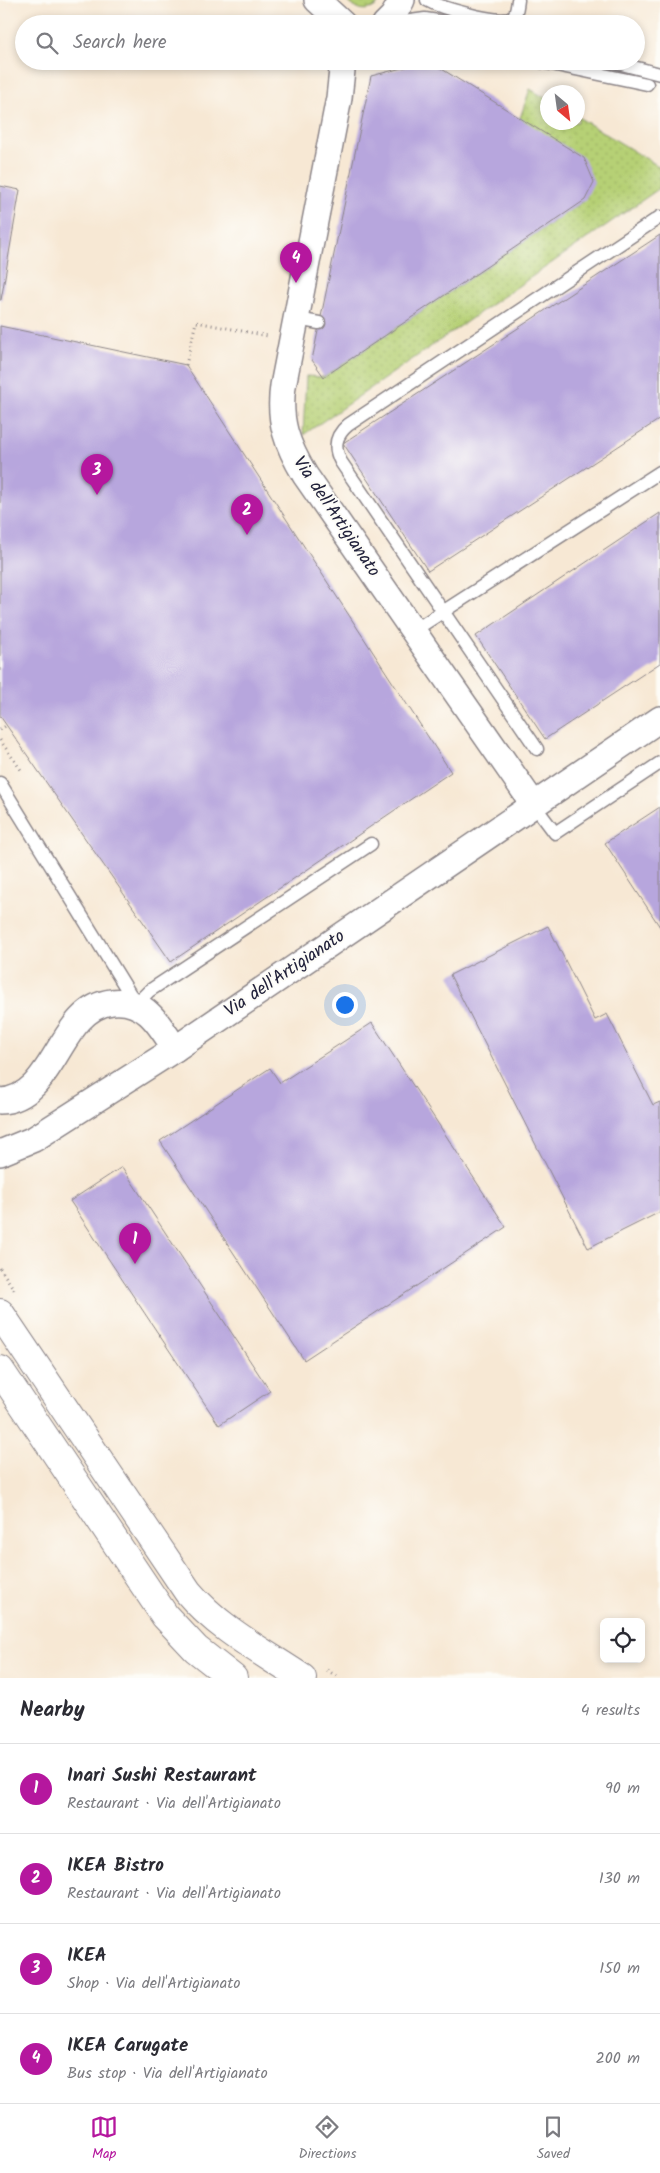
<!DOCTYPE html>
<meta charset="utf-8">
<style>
body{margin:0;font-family:Kalam,sans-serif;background:#f7f7f7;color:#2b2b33}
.controls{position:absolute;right:15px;bottom:15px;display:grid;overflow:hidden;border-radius:8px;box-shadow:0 2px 8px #0003}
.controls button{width:45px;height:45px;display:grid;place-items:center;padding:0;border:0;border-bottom:1px solid #e1e1e2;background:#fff;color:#2b2b33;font:25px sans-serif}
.compass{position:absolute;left:540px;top:85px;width:45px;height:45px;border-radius:50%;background:#fff;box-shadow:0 2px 8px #0003;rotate:151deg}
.you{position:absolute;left:344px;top:1004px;width:18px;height:18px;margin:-12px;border:4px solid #fff;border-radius:50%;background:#1a73e8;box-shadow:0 0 0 8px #1a73e833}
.badge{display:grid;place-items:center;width:32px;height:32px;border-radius:50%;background:#b5179e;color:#fff;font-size:16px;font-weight:700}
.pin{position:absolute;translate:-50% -41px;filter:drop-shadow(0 1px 2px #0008)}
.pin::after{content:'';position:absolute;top:26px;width:18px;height:15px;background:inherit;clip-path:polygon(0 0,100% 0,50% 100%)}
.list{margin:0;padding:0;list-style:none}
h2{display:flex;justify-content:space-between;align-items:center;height:65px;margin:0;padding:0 20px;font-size:21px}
h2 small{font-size:16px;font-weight:400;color:#7c7c81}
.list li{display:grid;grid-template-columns:32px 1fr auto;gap:15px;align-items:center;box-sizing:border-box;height:90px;padding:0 20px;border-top:1px solid #e1e1e2}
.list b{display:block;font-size:19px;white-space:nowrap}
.list p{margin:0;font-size:16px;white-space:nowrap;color:#7c7c81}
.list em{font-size:16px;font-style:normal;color:#7c7c81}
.icon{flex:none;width:28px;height:28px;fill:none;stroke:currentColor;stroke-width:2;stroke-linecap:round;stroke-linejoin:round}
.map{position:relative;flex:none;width:660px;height:1678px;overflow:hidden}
.search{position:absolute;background:#fff;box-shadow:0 2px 8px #0003;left:15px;right:15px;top:15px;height:55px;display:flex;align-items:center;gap:12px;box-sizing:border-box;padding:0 18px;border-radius:28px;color:#7c7c81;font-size:19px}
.sheet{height:425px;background:#fff}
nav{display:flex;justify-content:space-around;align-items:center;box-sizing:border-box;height:70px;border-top:1px solid #e1e1e2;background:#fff;font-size:14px;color:#7c7c81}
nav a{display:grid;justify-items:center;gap:2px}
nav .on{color:#b5179e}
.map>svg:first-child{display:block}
</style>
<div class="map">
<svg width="660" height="1678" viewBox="0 0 660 1678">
<defs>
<pattern id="grass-dots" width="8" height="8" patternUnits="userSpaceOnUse" patternTransform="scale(1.25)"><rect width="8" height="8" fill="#b6d075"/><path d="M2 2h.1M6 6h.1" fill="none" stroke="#9cb266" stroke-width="1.8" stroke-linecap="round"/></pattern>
</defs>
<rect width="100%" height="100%" fill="#fdfcf7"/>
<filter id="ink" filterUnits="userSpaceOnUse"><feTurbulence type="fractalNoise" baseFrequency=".02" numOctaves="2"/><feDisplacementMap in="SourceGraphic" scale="10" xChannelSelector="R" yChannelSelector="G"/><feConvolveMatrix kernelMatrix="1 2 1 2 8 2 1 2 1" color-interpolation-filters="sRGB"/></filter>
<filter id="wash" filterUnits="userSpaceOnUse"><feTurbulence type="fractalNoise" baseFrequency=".0096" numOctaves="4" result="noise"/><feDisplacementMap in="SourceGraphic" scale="20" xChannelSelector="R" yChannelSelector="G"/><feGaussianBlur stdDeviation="1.12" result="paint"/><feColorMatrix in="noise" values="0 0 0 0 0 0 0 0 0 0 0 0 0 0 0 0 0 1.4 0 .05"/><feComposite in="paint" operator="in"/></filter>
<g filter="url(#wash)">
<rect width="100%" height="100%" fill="#f7e8d4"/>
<g fill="url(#grass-dots)" stroke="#6c7958">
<path d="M347,0h34c-9,14 -25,12 -34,0z"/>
<path d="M530,89l17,10 1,23h30v-5l82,50v21l-357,247 3,-59 18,1 261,-177 -65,-82z"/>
</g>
<g id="blocks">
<g fill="#b7a6dd">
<path d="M429,61l155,97 10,24 -9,18 -261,177 -12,-17 59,-284z"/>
<path d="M0,186l20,4 -19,110h-1z"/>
<path d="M660,235v184l-232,152 -85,-128z"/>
<path d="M0,326l186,39 265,407 -280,190 -171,-246z"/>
<path d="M660,513v150l-115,76 -69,-103z"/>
<path d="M660,807v120l-55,-84z"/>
<path d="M548,926l47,94 12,-6 46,91 7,-3v110l-72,36 -138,-273z"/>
<path d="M372,1023l134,204 -202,133 -144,-219 110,-73 10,15z"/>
<path d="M122,1167l148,224 -51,34 -149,-224z"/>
</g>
</g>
</g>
<g filter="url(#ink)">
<use href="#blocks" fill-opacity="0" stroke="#8c8588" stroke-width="1"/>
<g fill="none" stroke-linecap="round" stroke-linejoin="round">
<g stroke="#8c8588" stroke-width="15">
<g id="service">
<path d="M427,0c12,7 74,26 84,18 6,-3 6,-12 7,-18"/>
<path d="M389,24l36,-5 32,5"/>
<path d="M537,61l110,23"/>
<path d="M610,61l50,13"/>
<path d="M297,319l22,4"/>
<path d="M413,631l247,-159"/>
<path d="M537,749l-196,-287c-8,-15 -6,-26 7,-37l312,-208"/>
<path d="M0,783l136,221 13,-13 222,-147"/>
<path d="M534,805l21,28 105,-70"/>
</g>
</g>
<g stroke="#8c8588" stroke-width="28">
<g id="minor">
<path d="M317,0l26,24"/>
<path d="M385,24l8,-8 9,-16"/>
<path d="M343,61l-4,37 -56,288c-5,35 4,59 22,89l229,330"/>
<path d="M0,1101c56,-2 58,-93 112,-99 33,-4 48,23 63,47"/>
<path d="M0,1153l34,-14 141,-90 485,-330"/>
</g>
</g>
<g stroke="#8c8588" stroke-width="30">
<g id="secondary">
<path d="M0,1313l188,279c32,38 74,59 114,86"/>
<path d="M0,1370l165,246 31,33 37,29"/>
</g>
</g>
<g stroke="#8c8588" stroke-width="3" stroke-dasharray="1 4" stroke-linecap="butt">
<path d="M186,365l10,-43 72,14"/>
<path d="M0,730l7,-5"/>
<path d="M0,740l21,30"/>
<path d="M0,1268l15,23"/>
<path d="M327,1670l12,8"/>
</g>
<use href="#service" stroke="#fff" stroke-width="12"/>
<use href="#minor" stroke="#fff" stroke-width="25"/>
<use href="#secondary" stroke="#fff" stroke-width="28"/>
</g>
</g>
<g text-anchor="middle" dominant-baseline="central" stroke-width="4" stroke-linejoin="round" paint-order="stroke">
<g font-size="18" fill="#22223b" stroke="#fdfcf7">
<text transform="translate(336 517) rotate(56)">Via dell'Artigianato</text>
<text transform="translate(285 974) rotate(-34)">Via dell'Artigianato</text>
</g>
</g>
</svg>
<div class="controls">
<button><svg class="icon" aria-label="locate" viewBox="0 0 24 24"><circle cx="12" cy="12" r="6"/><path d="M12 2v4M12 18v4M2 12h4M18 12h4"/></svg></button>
</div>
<svg class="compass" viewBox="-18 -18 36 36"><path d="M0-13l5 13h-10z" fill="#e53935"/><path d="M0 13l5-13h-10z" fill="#7c7c81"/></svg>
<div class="you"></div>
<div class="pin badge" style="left:135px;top:1264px">1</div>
<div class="pin badge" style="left:247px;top:535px">2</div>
<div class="pin badge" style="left:97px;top:495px">3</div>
<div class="pin badge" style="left:296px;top:283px">4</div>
<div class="search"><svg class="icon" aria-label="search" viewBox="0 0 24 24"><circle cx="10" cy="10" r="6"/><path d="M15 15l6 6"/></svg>Search here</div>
</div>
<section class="sheet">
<h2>Nearby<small>4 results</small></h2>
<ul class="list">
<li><span class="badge">1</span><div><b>Inari Sushi Restaurant</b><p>Restaurant · Via dell'Artigianato</p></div><em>90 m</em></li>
<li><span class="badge">2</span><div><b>IKEA Bistro</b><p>Restaurant · Via dell'Artigianato</p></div><em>130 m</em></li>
<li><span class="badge">3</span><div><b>IKEA</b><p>Shop · Via dell'Artigianato</p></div><em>150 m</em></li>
<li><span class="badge">4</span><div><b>IKEA Carugate</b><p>Bus stop · Via dell'Artigianato</p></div><em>200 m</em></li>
</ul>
</section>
<nav>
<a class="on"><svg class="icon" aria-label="map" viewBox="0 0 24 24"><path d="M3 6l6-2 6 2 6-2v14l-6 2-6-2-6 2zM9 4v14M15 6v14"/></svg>Map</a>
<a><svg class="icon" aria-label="directions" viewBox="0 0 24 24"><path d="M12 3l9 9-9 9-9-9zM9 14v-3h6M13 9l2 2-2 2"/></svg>Directions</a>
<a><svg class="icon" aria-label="saved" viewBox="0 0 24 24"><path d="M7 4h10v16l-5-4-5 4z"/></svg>Saved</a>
</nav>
